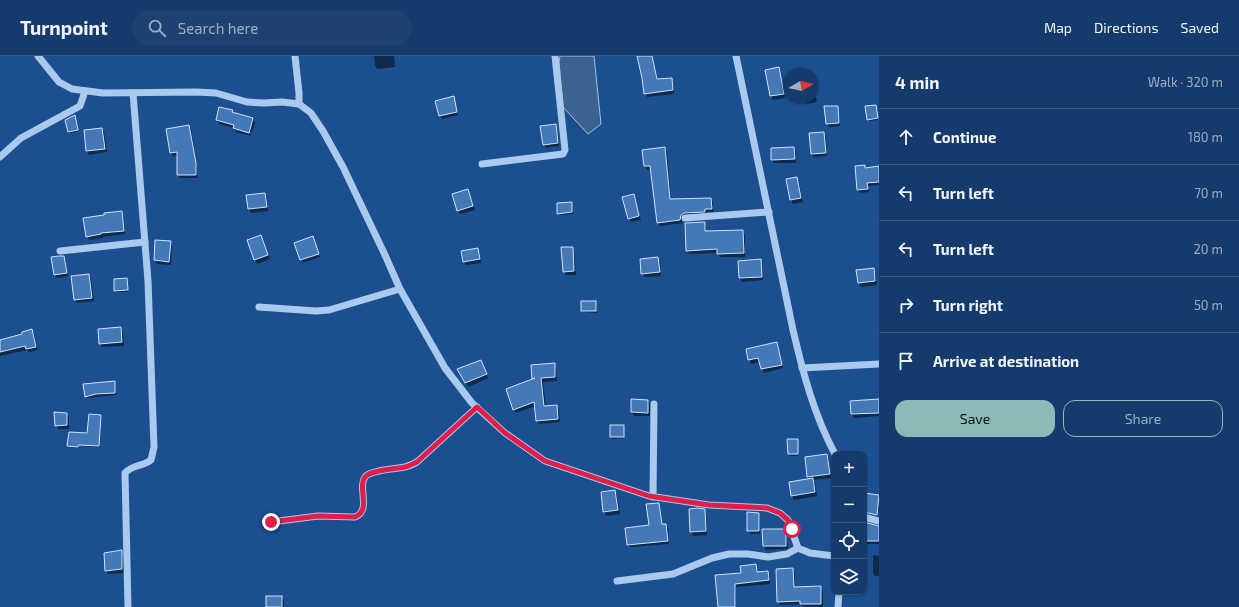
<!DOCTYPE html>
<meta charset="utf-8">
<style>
body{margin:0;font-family:"Exo 2",sans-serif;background:#1d4271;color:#f1f3f6}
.controls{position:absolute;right:12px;bottom:12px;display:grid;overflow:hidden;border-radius:8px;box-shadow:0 1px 3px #0004}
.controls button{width:36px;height:36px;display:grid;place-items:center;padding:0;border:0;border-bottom:1px solid #33557e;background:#143b6b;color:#f1f3f6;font:20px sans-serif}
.compass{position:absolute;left:783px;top:12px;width:36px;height:36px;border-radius:50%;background:#143b6b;box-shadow:0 1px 3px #0004;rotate:81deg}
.stop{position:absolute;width:12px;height:12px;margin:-9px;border:3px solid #e11d48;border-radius:50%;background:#fff}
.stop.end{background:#e11d48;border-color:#fff;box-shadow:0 1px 4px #0008}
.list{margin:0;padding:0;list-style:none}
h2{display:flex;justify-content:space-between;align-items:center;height:52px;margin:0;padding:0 16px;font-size:17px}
h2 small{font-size:13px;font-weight:400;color:#9dadc1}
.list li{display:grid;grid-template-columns:26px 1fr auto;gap:12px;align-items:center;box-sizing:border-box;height:56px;padding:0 16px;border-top:1px solid #33557e}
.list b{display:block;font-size:15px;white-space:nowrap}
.list em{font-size:13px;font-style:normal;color:#9dadc1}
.actions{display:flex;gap:8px;padding:12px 16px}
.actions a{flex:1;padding:9px 0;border:1px solid #8bbbb9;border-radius:12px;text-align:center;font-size:14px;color:#8bbbb9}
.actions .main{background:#8bbbb9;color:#111}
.icon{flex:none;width:22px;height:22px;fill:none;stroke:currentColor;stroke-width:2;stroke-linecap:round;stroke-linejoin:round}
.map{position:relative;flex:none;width:879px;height:551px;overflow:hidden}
header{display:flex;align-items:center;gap:24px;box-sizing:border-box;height:56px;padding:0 20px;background:#143b6b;border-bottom:1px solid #33557e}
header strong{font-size:19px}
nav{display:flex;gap:22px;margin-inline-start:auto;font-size:14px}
.search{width:280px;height:36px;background:#1d4271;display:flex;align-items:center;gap:10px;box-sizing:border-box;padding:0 14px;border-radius:22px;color:#9dadc1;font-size:15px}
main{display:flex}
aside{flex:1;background:#143b6b}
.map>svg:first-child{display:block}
</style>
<header>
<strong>Turnpoint</strong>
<div class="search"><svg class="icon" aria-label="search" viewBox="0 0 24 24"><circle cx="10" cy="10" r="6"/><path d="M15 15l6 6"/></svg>Search here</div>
<nav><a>Map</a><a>Directions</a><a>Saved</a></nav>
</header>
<main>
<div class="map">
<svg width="879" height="551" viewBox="0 0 879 551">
<rect width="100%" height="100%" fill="#1b4f8f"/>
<path fill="#3c6290" stroke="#9cc4f0" d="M560,0h34l7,68 -13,10 -25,-27 -4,-45z"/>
<g fill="#0007">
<path d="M374,0h20l1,11 -18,2 -2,-4z"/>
<path d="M638,0h14l6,24 13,-1 2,3 1,12 -27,3 -2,-4 -2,-15z"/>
<path d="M778,12l2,4 5,26 -12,2 -2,-4 -5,-26z"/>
<path d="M813,28l4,18 -11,2 -3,-6h10z"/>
<path d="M453,42l5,17 -16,4 -2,-3z"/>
<path d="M837,51l2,3 1,16 -11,1 -2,-3z"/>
<path d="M876,51l2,13 -9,1 -1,-1z"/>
<path d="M232,55l2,2 19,5 2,4 -3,10 -16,-4v2l15,4v2l-15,-4 -2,-4 -15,-4 -2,-4z"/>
<path d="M75,61l3,15 -9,1v-1z"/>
<path d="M189,70l2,3 6,39 1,10h-18l-2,-3v-19h-5l-2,-3z"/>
<path d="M555,70l2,3 2,17 -13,2 -2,-4z"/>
<path d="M102,73l2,3 3,20 -18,3 -2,-4 -2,-20z"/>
<path d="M824,77l2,4 1,19 -13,1 -3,-4z"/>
<path d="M665,92l2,3 4,49 40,-1 2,3v10h-7v3l-21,2 -3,3v3l-22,3 -2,-3 -7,-54 -4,1 -2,-4 -2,-15z"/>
<path d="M794,92l2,3v12h-22l-2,-3z"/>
<path d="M864,110l2,3 13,-2v18l-11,1 1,6 -9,1 -2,-3z"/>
<path d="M797,122l2,4 4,20 -10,2 -2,-4 -4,-20z"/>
<path d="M468,134l7,20 -15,4 -2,-4z"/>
<path d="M264,138l3,3 1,14 -17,2 -2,-4z"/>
<path d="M633,139l8,25 -10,2 -2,-4z"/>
<path d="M572,149l1,9 -14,1 -1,-2z"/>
<path d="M121,156l2,4 2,18 -22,3v1l-14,2 -2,-4z"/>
<path d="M704,167l2,3v6l37,-1 2,4v22h-25l-2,-4 -29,1 -2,-4z"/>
<path d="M261,181l9,22 -13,5 -9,-23z"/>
<path d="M156,185l14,1 2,4 -1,19 -14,-1 -2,-4z"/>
<path d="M314,185l6,16 -17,6 -8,-20z"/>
<path d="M572,192l2,3 2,24h-10l-2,-3z"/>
<path d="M477,193l3,4 1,10 -15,2 -2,-3z"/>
<path d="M63,201l2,3 3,16 -11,2 -2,-3z"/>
<path d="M658,202l2,4 1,14 -16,1 -3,-3z"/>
<path d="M760,204l2,4 1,16 -21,2 -2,-4 -1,-16z"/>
<path d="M873,213l2,4 2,12 -16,2 -2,-4 -1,-12z"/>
<path d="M89,219l2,4 3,22 -17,2 -2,-3z"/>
<path d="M115,224l12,1 1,11h-12z"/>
<path d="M596,246l1,11 -14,-1 -1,-1z"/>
<path d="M121,272l2,4 1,14 -22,1 -2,-4z"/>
<path d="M32,274l2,4 4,16 -9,2 -2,-2 -27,6v-15l24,-6z"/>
<path d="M776,288l2,3 5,21 -19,5 -4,-11 -9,2 -4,-14z"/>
<path d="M483,308l5,14 -20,9 -10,-18z"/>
<path d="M554,308l2,4 1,13 -14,1 3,25 11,-1 2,4 1,12 -21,2 -2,-3 -1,-15 -20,7 -2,-4 20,-29 -1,-2z"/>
<path d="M114,326l2,13 -29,3 -1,-2z"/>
<path d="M632,344l16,1 2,3v12h-16l-2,-4z"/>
<path d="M879,344v16l-25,2 -2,-4 -1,-12z"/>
<path d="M66,358l3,3v12h-11l-2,-4z"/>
<path d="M100,360v31l-21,-1v2l-10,-1 -1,-1 20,-12z"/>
<path d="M611,370h12l1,12 -12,1z"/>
<path d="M788,384h9l1,16h-9z"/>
<path d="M827,399l2,4 2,19 -18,2 2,3 2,13 -23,4 -2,-4 -2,-13 20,-3 -2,-3z"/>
<path d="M615,435l2,4 3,19 -13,2 -3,-4 -2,-19z"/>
<path d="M864,438l15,2v15l-15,-1z"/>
<path d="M658,448l2,3 3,18h3l2,3 1,16 -39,3 -2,-3 22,-18z"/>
<path d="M690,454h14l2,4 1,21 -14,1 -2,-4z"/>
<path d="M758,458l2,3v17h-10l-2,-4z"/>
<path d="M864,470l15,2v16h-15z"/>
<path d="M763,474h22l2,3 1,16 -22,1 -2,-4z"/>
<path d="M121,495l2,4 1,18 -16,1 -2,-3z"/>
<path d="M873,499l6,1v20h-4l-2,-3z"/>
<path d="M756,509l2,8 9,-1 3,4v8l-34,3v20h-19v-31l25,-2z"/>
<path d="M792,513l3,4v15l25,-1 3,4v16h-20l-2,-3 -21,1 -2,-4z"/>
<path d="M282,541l2,4v6h-17z"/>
</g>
<g fill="#4478b7" stroke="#cfe3fa">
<path d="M637,0h15l5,23 15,-1 1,12 -29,4 -2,-16z"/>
<path d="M779,11l5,27 -14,2 -5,-26z"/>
<path d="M454,40l3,16 -18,4 -4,-15z"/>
<path d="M876,49l2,13 -11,2 -2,-14z"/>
<path d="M824,50h14l1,17 -13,1z"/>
<path d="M219,51l14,3 -1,2 21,6 -4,15 -16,-5 1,-3 -18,-5z"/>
<path d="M75,59l3,15 -10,2 -3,-12z"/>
<path d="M556,68l2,19 -15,2 -3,-19z"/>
<path d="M189,69l7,38v12h-19v-23l-7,1 -4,-24z"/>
<path d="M102,72l3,21 -19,2 -2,-21z"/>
<path d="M824,76l2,21 -15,1 -2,-21z"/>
<path d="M665,91l5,52 41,-1 1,11h-7v3l-21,1 -3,2 -1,5 -23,3 -7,-57h-6l-2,-16z"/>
<path d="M794,91l1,12 -24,1v-12z"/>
<path d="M865,109v3l14,-2v16l-12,1 1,6 -11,1 -2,-24z"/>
<path d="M797,121l4,21 -11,2 -4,-21z"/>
<path d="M468,133l5,17 -16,5 -5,-17z"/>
<path d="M265,137l2,14 -19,2 -2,-14z"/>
<path d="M634,138l5,22 -11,3 -6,-22z"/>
<path d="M572,146v10l-15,2v-11z"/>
<path d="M122,155l2,20 -23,2v1l-15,3 -3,-19 21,-3v-2z"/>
<path d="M705,166v9l38,-1 1,23 -27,1v-5l-31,2 -1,-28z"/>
<path d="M261,179l7,20 -14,5 -7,-20z"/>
<path d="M313,180l6,18 -19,6 -6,-17z"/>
<path d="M155,184l16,1 -2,21 -15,-2z"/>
<path d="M561,191h12l1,24 -11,1z"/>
<path d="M478,192l2,11 -17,3 -2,-11z"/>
<path d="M59,200h5l3,17 -13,2 -3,-18z"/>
<path d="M658,201l2,15 -19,2 -1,-15z"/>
<path d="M761,203l1,18 -23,1 -1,-17z"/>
<path d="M874,212l1,13 -17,2 -2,-13z"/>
<path d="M89,218l3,24 -18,2 -3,-24z"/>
<path d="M127,222l1,12 -14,1v-12z"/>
<rect x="581" y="245" width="15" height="10"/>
<path d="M121,271l1,15 -23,2 -1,-15z"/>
<path d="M32,273l4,18 -10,2 -1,-3 -25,6v-12l22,-6v-2z"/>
<path d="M777,286l5,23 -21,4 -3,-11 -10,2 -2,-11z"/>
<path d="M481,304l6,14 -22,9 -8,-14z"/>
<path d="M555,307v14l-14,1 3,28 13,-1 1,14 -22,2 -2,-19 -21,8 -7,-21 29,-11 -3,1 -1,-14z"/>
<path d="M115,325v12l-19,1 -11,3 -2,-13z"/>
<path d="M631,343l17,1v13l-17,-1z"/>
<path d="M879,343v14l-28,1 -1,-13z"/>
<path d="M54,356l13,1v12l-12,1z"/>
<path d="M89,358l12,1 -2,31 -20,-1 -1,2 -11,-1 2,-14 18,1z"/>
<rect x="610" y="369" width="14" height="12"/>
<path d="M787,383h11v15h-10z"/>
<path d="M827,398l3,20 -23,3 -2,-20z"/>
<path d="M813,422l2,14 -24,4 -2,-14z"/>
<path d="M615,434l3,20 -15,2 -2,-20z"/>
<path d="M864,437l15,2 -2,20 -13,-3z"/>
<path d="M659,447l3,21h4l2,17 -41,4 -2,-17 24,-3 -3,-21z"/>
<path d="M697,452l8,1 1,22 -16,1 -1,-23z"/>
<path d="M747,456l12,1v18h-12z"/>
<path d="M864,466l15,4v15h-15z"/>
<path d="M762,473h24v17h-23z"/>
<path d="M122,494v19l-17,2 -1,-18z"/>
<path d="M756,508l1,8 11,-1 1,9 -34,4v23h-17l-3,-32 26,-2 -1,-7z"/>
<path d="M793,512l1,19 27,-1v18h-21v-3l-23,1 -1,-33z"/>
<rect x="266" y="540" width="16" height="11"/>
</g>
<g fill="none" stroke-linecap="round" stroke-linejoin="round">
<g stroke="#a9c9ee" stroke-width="7">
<path d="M38,0l21,26 13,7 31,4 93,-1 20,1 31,9 17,1 18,-1 17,2 12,9 12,18 20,36 42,88 15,34 45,79 27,35 33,30 40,28 104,35 60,9 58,3 13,5 8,7 10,28 12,5 24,3"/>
<path d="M295,0l4,37v11"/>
<path d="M736,0l57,274c10,43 21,85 42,124"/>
<path d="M0,101l21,-19 59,-32 5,-15"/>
<path d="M482,108l81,-10 2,-4 -10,-94"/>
<path d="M685,162l84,-6"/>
<path d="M60,195l85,-9"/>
<path d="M259,251l57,4 13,-1 71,-21"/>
<path d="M802,312l77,-4"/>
<path d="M653,441l1,-93"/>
<path d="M864,461l15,4"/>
<path d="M271,466l47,-6 37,1c17,-7 2,-29 10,-40 5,-7 31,-8 40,-10 4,-1 8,-3 12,-5l60,-55"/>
<path d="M617,525l56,-7 39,-16 17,-4h19l20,3 19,-3 11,-6"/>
<path d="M128,551l-3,-134c8,-9 17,-6 26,-13l3,-13 -6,-166 -15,-188"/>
<path d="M838,551l1,-15"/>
</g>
</g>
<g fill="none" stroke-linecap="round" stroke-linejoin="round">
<path stroke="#e11d48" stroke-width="5" d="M271,466l47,-6 37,1c17,-7 2,-29 10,-40 5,-7 31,-8 40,-10 4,-1 8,-3 12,-5l60,-55 28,26 40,28 104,35 60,9 58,3 13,5 8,7 4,9"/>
</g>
</svg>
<div class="controls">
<button>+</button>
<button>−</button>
<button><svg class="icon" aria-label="locate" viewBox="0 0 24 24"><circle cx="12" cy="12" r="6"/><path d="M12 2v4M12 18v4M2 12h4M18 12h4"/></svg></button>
<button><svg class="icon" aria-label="layers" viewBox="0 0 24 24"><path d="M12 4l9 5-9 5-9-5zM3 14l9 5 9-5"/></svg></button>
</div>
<svg class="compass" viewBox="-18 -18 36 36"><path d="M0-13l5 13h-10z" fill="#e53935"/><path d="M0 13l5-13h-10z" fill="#9dadc1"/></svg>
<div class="stop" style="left:792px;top:473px"></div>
<div class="stop end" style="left:271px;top:466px"></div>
</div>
<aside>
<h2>4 min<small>Walk · 320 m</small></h2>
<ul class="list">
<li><svg class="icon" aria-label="ahead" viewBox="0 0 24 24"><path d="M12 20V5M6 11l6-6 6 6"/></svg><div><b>Continue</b></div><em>180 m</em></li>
<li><svg class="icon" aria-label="left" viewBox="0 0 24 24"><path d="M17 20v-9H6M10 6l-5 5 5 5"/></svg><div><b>Turn left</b></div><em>70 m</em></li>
<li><svg class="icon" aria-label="left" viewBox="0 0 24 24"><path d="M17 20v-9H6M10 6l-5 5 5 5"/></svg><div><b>Turn left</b></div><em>20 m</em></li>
<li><svg class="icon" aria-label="right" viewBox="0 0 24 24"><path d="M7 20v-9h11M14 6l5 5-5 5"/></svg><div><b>Turn right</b></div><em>50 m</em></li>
<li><svg class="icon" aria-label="arrive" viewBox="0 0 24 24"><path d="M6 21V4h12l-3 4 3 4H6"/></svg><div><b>Arrive at destination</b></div></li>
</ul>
<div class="actions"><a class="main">Save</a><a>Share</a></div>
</aside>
</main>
